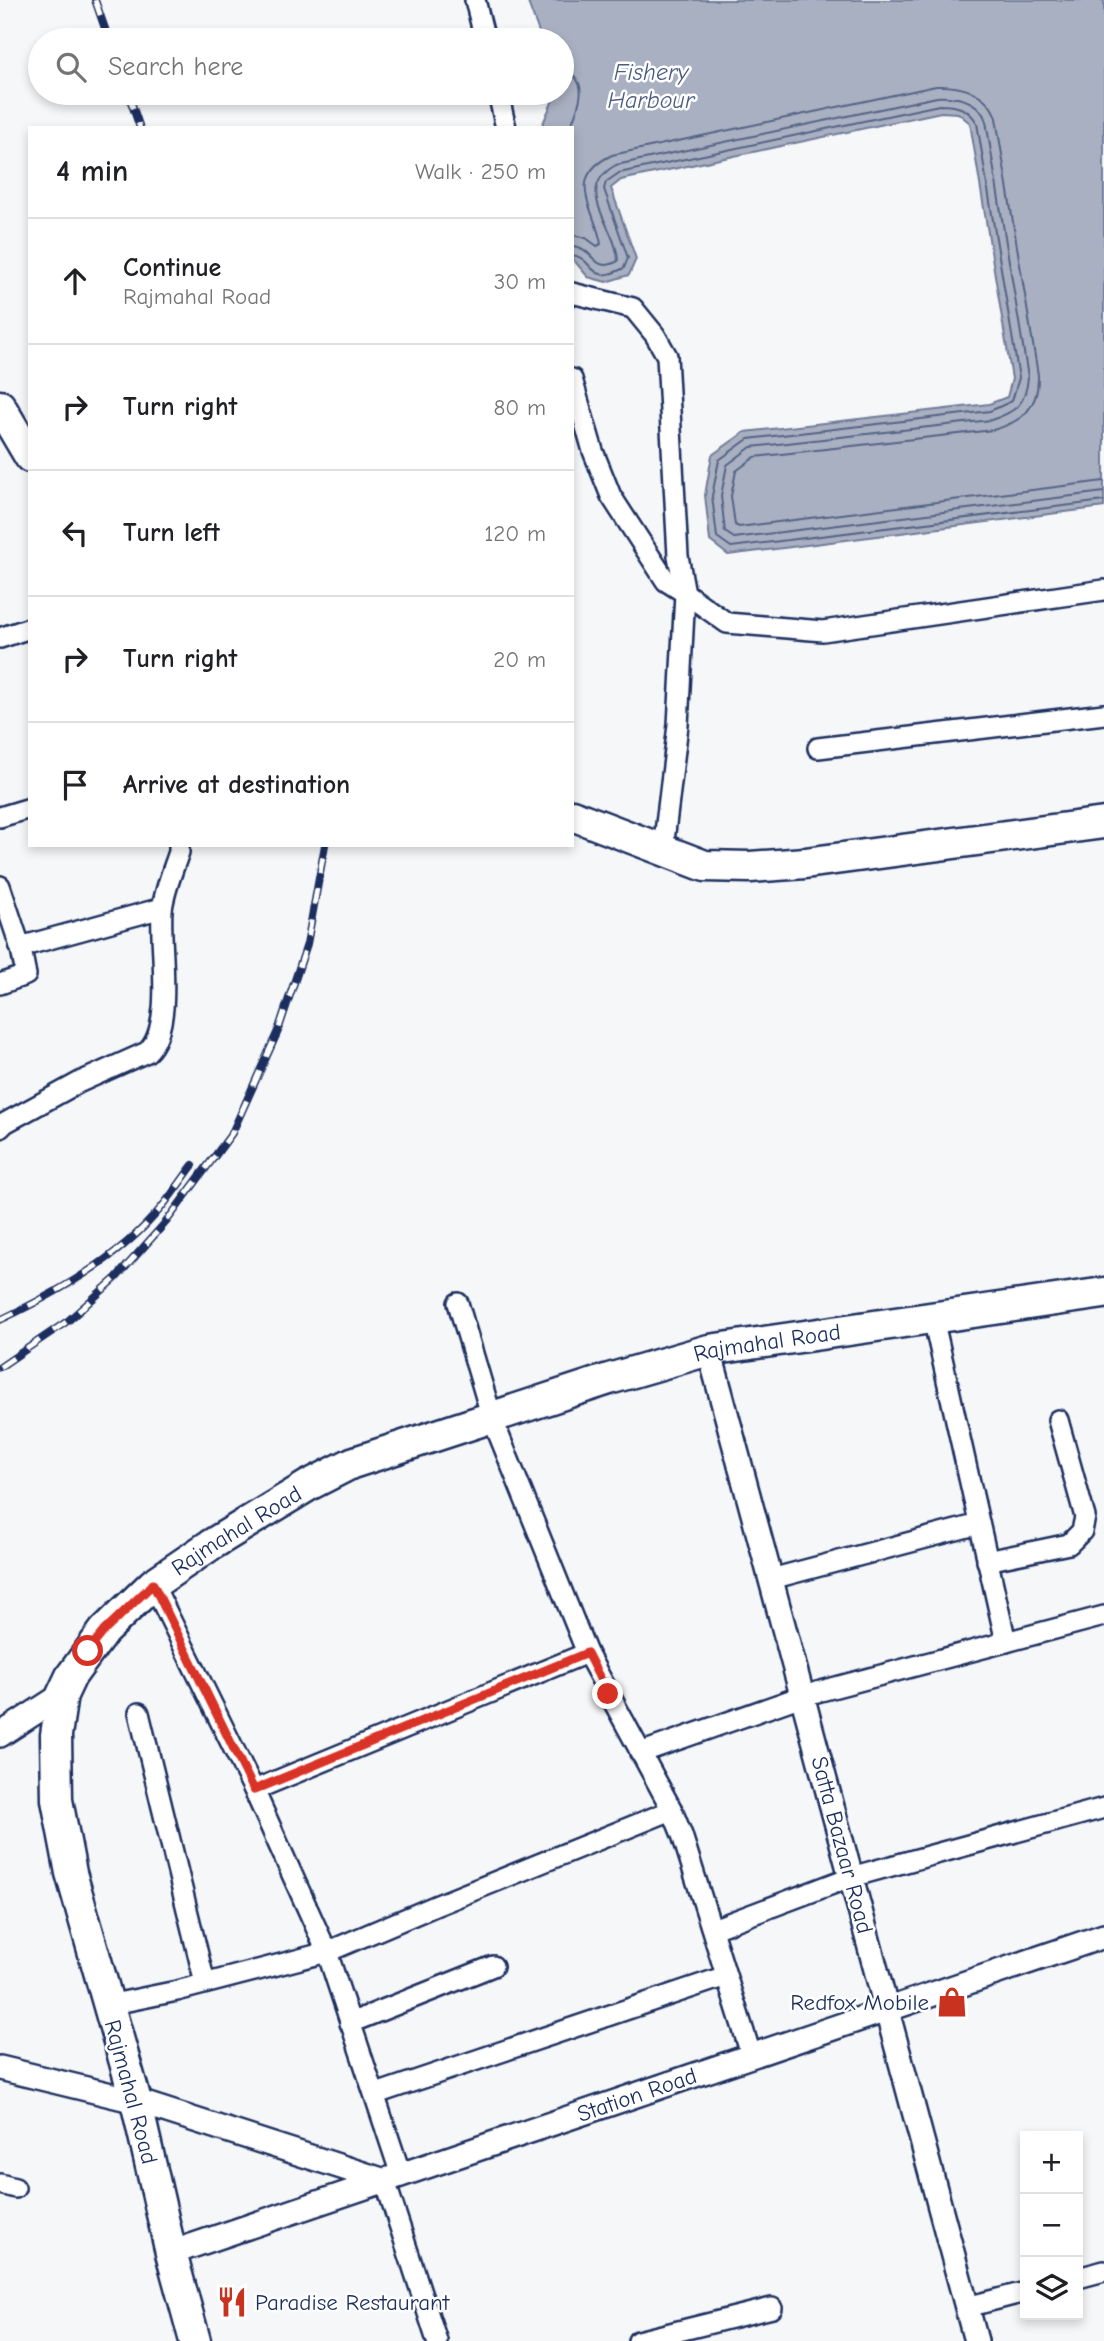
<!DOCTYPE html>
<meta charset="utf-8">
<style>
body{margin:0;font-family:"Comic Neue",sans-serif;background:#f6f6f6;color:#202124}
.controls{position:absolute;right:21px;bottom:21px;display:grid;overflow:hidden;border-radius:0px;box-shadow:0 4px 10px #0003}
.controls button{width:63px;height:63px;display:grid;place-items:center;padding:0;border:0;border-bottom:2px solid #e0e0e0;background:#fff;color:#202124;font:35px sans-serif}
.stop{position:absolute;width:21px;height:21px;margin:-16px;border:5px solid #d93025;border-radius:50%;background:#fff}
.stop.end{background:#d93025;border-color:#fff;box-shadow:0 2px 7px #0008}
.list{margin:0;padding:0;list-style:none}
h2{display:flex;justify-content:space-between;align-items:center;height:91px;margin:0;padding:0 28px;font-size:30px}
h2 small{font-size:23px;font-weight:400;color:#757577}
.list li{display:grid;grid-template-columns:46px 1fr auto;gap:21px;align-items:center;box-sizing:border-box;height:126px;padding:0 28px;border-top:2px solid #e0e0e0}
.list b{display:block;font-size:26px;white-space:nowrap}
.list p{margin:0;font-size:23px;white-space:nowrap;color:#757577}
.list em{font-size:23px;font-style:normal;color:#757577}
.icon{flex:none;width:38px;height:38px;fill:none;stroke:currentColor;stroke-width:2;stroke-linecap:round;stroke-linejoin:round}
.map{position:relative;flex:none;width:1104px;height:2341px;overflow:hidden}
.search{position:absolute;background:#fff;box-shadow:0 4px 10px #0003;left:28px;top:28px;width:546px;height:77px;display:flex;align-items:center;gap:18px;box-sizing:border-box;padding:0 24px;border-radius:38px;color:#757577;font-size:26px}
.panel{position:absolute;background:#fff;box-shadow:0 4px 10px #0003;left:28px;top:126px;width:546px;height:721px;border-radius:0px}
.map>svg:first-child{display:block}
</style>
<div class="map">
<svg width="1104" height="2341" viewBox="0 0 1104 2341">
<rect width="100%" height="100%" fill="#f6f7f9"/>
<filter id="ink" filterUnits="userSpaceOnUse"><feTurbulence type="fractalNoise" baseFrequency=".0143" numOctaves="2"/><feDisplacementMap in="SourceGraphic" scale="14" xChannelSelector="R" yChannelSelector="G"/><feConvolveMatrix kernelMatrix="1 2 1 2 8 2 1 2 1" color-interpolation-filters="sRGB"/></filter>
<g filter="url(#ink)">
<path fill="#a9b0c1" stroke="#707c99" stroke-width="2" d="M527,0h577v507l-376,48 -18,-14 -5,-46 7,-40 33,-23 244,-28 18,-7 5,-18 -42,-256 -12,-10 -17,-1 -320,68 -10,8 25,71 -7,16 -23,7 -18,-5 -16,-19v-130h-31l15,-35h6v-53h-20z"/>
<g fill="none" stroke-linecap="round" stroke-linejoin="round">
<g stroke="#546386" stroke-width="2">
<path d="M562,68c30,13 17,37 8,60"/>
<path d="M572,235l14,3 11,8 4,-2c-6,-36 -37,-66 11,-89l324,-69c25,-1 52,6 60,32l42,257c1,33 -16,47 -45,55l-238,27 -19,14 -5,25 4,29 4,2 365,-46"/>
<path d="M572,246c23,1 20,29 46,15 -1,-35 -47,-71 -2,-96l321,-68c20,-1 42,3 49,24l42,256c-2,27 -12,35 -37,43l-240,27 -24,18 -6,31 4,36 9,6 370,-46"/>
<path d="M572,255c23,3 16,32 52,13l4,-10 -24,-69 2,-7 13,-9 320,-68c16,0 29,2 38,18l42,255 -7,23 -22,10 -242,28 -29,21 -7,36 5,41 14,10 373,-46"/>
</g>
<g stroke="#1b2f5e" stroke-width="24">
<g id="minor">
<path d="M475,0l10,40"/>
<path d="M498,93l8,35"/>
<path d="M572,293l61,15 22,27 12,21 11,200 7,37 42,30 96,8 281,-41"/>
<path d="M572,379l21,72 18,45 55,85 19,12 -7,132 -15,124"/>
<path d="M0,638l30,-10"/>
<path d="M818,748l286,-34"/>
<path d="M0,817l30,-9"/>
<path d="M0,886l21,63 5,26 -26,9"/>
<path d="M20,947l142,-39"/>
<path d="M0,1128l5,-5 75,-41 67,-30c28,-26 12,-106 15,-142 2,-19 11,-40 17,-58v-7"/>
<path d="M458,1303l34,115 95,235 85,157 10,25 67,213 4,7"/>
<path d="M933,1318l73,324"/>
<path d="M987,1561l82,-17 13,-13 3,-14 -27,-97"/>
<path d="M771,1579l208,-55"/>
<path d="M153,1584l101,206 73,162 74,223"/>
<path d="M139,1713l66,270"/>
<path d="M640,1753l162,-57 302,-80"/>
<path d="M254,1790l333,-137"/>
<path d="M713,1929l138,-52 253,-69"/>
<path d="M108,2005l69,-14 150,-39 108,-46 237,-96"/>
<path d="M350,2023l143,-57"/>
<path d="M376,2094l350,-118"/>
<path d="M385,2181l52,160"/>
<path d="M0,2184l15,4"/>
<path d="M1078,2278l26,-7"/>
<path d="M967,2307l58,-15"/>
<path d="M638,2341l134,-33"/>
</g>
</g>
<g stroke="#1b2f5e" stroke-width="28">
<g id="tertiary">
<path d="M709,1350l267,991"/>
<path d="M0,1735l62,-40"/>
<path d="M0,2068l136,33 249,80"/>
<path d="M171,2253l933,-317"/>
</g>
</g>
<g stroke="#1b2f5e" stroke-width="35">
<g id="primary">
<path d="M0,406l30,51"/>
<path d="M572,815l133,51 45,1 55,-4 299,-40"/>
<path id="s1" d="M195,2341l-24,-88 -35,-152 -65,-228 -14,-73 -1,-65 6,-40 9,-19 33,-45 49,-47 56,-38 100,-61 43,-22 257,-84 100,-29 395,-57"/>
</g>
</g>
<use href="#minor" stroke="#fff" stroke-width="19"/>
<use href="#tertiary" stroke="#fff" stroke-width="23"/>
<use href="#primary" stroke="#fff" stroke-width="30"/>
<g stroke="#1b2f5e" stroke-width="8">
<g id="rail">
<path d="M95,0l14,40"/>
<path d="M128,93l12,35"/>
<path d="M0,1320c51,-24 115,-60 153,-103 15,-16 27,-35 40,-52"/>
<path d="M0,1367l69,-47 47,-42 50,-56 66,-89 46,-102 29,-87 18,-99"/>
</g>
</g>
<use href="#rail" stroke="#fff" stroke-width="5" stroke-dasharray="16" stroke-linecap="butt"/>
</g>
</g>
<g fill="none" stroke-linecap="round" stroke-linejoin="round" filter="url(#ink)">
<path stroke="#d93025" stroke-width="9" d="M88,1651l16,-20 49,-47 101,206 333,-137 21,41"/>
</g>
<defs>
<g id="shop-bare" transform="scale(2.415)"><path d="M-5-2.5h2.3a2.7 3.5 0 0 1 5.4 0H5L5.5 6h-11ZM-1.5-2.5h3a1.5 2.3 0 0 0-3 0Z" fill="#c8321e" stroke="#fff" stroke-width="2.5" paint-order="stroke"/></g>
<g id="restaurant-bare" transform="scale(2.415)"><path d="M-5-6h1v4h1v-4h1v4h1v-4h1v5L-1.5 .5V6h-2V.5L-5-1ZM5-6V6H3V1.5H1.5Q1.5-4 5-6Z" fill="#c8321e" stroke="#fff" stroke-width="2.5" paint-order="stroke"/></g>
</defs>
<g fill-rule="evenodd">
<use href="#shop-bare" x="952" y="2002"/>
<use href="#restaurant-bare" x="232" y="2302"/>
</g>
<g text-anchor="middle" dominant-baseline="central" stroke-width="5" stroke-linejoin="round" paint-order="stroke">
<g font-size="23" fill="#1b2f5e" stroke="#fff">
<text stroke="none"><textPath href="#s1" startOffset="1475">Rajmahal Road</textPath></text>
<text stroke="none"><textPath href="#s1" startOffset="908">Rajmahal Road</textPath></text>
<text transform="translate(842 1845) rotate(75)">Satta Bazaar Road</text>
<text transform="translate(131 2092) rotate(75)">Rajmahal Road</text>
<text transform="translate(637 2095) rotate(-19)">Station Road</text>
</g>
<g font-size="23" fill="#1b2f5e" stroke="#fff" text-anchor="end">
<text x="929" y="2002">Redfox Mobile</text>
<text x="255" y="2302" text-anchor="start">Paradise Restaurant</text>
</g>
<g font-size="24" font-style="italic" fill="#4d5c81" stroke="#fff">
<text x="651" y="72">Fishery<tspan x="651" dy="28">Harbour</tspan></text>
</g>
</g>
</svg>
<div class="controls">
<button>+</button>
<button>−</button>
<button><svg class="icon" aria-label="layers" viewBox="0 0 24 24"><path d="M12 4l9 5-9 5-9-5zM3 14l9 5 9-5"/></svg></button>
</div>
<div class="stop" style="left:88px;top:1651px"></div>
<div class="stop end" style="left:608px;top:1694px"></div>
<div class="search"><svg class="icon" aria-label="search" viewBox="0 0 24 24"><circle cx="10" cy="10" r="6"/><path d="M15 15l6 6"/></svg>Search here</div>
<section class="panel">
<h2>4 min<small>Walk · 250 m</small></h2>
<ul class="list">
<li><svg class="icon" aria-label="ahead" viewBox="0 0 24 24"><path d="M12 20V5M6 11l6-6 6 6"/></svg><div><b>Continue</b><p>Rajmahal Road</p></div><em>30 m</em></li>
<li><svg class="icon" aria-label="right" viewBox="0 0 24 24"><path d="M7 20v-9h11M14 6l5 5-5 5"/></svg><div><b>Turn right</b></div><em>80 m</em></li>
<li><svg class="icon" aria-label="left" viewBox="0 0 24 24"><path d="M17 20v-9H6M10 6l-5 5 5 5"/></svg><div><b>Turn left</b></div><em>120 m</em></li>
<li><svg class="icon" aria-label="right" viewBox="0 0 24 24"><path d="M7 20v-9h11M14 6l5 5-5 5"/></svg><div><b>Turn right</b></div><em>20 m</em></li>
<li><svg class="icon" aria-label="arrive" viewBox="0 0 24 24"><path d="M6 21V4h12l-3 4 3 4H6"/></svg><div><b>Arrive at destination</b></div></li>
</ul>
</section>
</div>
